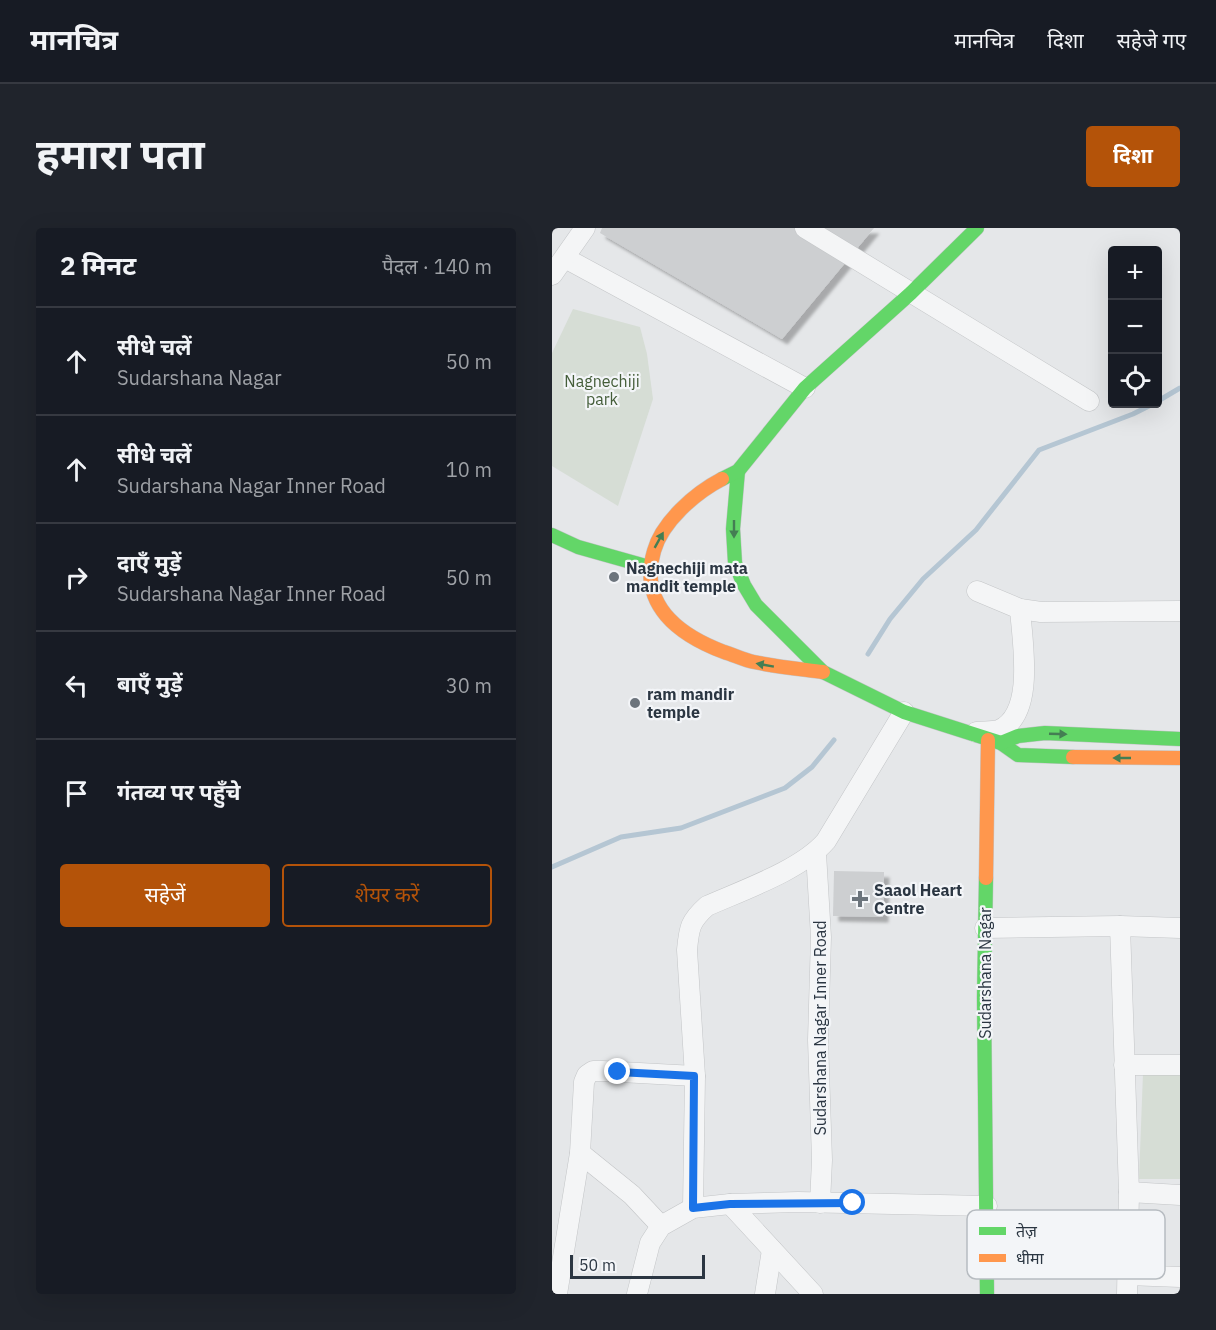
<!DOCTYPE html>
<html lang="hi">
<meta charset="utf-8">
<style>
body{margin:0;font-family:"IBM Plex Sans","Noto Sans Devanagari",sans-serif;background:#20242c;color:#f1f3f6}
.controls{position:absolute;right:18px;top:18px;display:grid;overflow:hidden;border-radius:6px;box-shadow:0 6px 24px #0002}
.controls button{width:54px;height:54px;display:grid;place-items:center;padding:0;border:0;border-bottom:2px solid #363941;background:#171b24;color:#f1f3f6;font:30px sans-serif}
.scale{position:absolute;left:18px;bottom:15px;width:135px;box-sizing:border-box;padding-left:6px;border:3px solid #2b3642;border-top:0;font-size:16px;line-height:21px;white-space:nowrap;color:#2b3642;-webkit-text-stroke:4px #f3f5f8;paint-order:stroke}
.stop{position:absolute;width:18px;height:18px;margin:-14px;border:4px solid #1a73e8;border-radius:50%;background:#fff}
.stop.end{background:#1a73e8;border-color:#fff;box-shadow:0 2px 6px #0008}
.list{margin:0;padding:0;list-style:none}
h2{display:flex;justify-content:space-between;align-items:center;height:78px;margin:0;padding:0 24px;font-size:26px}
h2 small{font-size:20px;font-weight:400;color:#9ea1a6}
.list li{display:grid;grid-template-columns:39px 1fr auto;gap:18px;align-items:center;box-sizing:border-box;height:108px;padding:0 24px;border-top:2px solid #363941}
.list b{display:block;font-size:22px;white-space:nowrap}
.list p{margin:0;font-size:20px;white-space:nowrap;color:#9ea1a6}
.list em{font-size:20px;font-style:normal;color:#9ea1a6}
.actions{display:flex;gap:12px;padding:18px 24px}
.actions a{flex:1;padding:14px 0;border:2px solid #b45309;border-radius:6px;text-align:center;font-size:21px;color:#b45309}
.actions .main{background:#b45309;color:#fff}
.icon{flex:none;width:33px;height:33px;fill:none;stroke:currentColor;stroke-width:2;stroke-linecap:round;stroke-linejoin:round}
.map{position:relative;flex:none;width:628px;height:1066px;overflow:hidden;border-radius:6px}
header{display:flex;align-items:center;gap:36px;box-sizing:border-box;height:84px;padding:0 30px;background:#171b24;border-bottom:2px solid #363941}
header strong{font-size:28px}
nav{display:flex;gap:33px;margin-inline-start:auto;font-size:21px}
.intro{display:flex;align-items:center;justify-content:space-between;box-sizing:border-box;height:144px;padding:0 36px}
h1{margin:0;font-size:42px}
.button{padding:15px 27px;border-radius:6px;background:#b45309;color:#fff;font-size:21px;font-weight:700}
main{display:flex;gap:36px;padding:0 36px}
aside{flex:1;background:#171b24;border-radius:6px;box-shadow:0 6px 24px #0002}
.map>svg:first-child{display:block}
</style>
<header>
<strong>मानचित्र</strong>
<nav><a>मानचित्र</a><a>दिशा</a><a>सहेजे गए</a></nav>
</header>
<div class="intro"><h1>हमारा पता</h1><a class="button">दिशा</a></div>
<main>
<aside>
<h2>2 मिनट<small>पैदल · 140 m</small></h2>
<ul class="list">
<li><svg class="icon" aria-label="ahead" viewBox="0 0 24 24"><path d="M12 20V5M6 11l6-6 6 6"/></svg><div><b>सीधे चलें</b><p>Sudarshana Nagar</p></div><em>50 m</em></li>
<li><svg class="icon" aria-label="ahead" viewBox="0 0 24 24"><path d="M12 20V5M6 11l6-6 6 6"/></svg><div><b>सीधे चलें</b><p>Sudarshana Nagar Inner Road</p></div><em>10 m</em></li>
<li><svg class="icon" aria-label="right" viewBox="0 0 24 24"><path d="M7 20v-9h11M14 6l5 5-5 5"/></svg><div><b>दाएँ मुड़ें</b><p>Sudarshana Nagar Inner Road</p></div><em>50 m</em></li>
<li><svg class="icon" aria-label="left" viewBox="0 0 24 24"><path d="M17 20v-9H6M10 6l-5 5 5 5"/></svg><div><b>बाएँ मुड़ें</b></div><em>30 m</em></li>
<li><svg class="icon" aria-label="arrive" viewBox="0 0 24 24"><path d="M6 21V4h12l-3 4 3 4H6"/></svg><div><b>गंतव्य पर पहुँचे</b></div></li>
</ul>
<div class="actions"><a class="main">सहेजें</a><a>शेयर करें</a></div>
</aside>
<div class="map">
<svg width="628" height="1066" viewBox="0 0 628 1066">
<defs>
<filter id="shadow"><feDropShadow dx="5.5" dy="5.5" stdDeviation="1.5" flood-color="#0004"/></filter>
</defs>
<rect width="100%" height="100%" fill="#e5e7e9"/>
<g fill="#d6ddd5">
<path d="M21,81l67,18 7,27 6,45 -35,107 -66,-40v-113z"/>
<path d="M591,845l37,1v105h-41z"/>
</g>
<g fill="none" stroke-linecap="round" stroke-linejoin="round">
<g stroke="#b5c6d3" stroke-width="5">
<path d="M606,173l22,-13"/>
<path d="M316,426l22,-35 33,-40 53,-49 63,-80 94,-36 20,-10"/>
<path d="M0,639l69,-30 60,-9 104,-40 27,-21 22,-27"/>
</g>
</g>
<g fill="#cdcfd1" filter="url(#shadow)">
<path d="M50,0h272l-92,111 -182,-106z"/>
<path d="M282,643l50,1 -1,45 -50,-1z"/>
</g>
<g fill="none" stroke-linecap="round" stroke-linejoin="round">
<g stroke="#c3c5c7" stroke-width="21">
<g id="street">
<path d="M253,0l284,173"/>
<path d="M13,30l240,130"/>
<path d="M0,47l33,-47"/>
<path d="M425,363l43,18 21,3 139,-1"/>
<path d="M424,504c6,-1 17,0 23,-2 37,-16 23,-90 21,-121"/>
<path d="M264,625l5,84 -3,103 4,120 -2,43"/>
<path d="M568,698l9,266 -2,102"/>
<path d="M433,700l135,-2 60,2"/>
<path d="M572,837h56"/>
<path d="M28,925l52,42 29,31"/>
<path d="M577,964l51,3"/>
<path d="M178,976l83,90"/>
<path d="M141,980l2,-132 -8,-126c2,-22 3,-29 20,-44 36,-16 94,-36 119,-65l78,-129"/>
<path d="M575,1047l53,2"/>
<path d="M5,1066l23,-141 4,-71 3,-7 6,-4h9l93,5"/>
<path d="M85,1066l13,-51 11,-17 32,-18 37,-4 68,-2 189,4"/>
<path d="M213,1066l7,-44"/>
</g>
</g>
<g stroke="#c3c5c7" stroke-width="15">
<g id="fast">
<path d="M186,243l-5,58 2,34 9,22 12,20 67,67 81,40 97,31 17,12 55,2"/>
<path d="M170,251l16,-8 67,-83 106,-95 66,-65"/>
<path d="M0,307l26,12 71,20"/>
<path d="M449,515l17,-7 27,-3 135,6"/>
<path d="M434,650l-2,120 3,296"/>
</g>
</g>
<g stroke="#c3c5c7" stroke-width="15">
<g id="slow">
<path d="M170,251c-27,14 -60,43 -68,72 -16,54 25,84 70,101 10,3 20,8 30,10 23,5 46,7 69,10"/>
<path d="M521,529l107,1"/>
<path d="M434,650l2,-138"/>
</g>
</g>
<use href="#street" stroke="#f4f5f6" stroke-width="20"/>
<use href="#fast" stroke="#63d668" stroke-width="14"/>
<use href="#slow" stroke="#ff974d" stroke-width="14"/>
</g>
<defs><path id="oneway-solid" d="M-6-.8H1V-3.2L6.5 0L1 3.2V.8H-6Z" transform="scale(1.5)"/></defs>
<g fill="#447e53">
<use href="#oneway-solid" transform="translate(182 301) rotate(90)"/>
<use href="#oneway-solid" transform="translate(107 312) rotate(-61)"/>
<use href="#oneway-solid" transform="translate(213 437) rotate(-170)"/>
<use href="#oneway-solid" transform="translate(506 506) rotate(2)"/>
<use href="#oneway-solid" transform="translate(570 530) rotate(-180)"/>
</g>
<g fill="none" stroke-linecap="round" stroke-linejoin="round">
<path stroke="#1a73e8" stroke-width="8" d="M66,844l76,4 -1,132 37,-4 123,-1"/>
</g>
<g fill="#6c747c" stroke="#f3f5f8" stroke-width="2">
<circle cx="62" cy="349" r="6"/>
<circle cx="83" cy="475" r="6"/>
<path d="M305 662h6v6h6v6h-6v6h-6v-6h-6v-6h6z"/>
</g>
<g text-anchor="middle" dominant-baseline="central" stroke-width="4.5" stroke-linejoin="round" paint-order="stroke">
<g font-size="16" fill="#445d39" stroke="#f3f5f8">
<text x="50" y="153">Nagnechiji<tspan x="50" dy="18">park</tspan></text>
</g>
<g font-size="16" font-weight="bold" fill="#2b3642" stroke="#f3f5f8" text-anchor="start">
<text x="74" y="340">Nagnechiji mata<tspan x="74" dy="18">mandit temple</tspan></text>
<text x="95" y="466">ram mandir<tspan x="95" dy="18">temple</tspan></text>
<text x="322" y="662">Saaol Heart<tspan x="322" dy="18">Centre</tspan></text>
</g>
<g font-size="16" fill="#2b3642" stroke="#f3f5f8">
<text transform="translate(433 745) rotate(-90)">Sudarshana Nagar</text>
<text transform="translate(268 800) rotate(-90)">Sudarshana Nagar Inner Road</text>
</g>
</g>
<rect x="415" y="982" width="198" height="69" rx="9" fill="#f3f5f8" stroke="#b7bcc1" stroke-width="1.5"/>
<rect x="427" y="999" width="27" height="8" fill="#63d668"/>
<rect x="427" y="1026" width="27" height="8" fill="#ff974d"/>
<g font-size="16" fill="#2b3642">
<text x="464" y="1009">तेज़</text>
<text x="464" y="1036">धीमा</text>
</g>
</svg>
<div class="controls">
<button>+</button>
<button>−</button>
<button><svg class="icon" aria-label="locate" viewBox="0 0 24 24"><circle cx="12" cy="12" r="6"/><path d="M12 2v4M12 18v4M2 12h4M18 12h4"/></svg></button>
</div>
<div class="scale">50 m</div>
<div class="stop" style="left:301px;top:975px"></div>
<div class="stop end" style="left:66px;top:844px"></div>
</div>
</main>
